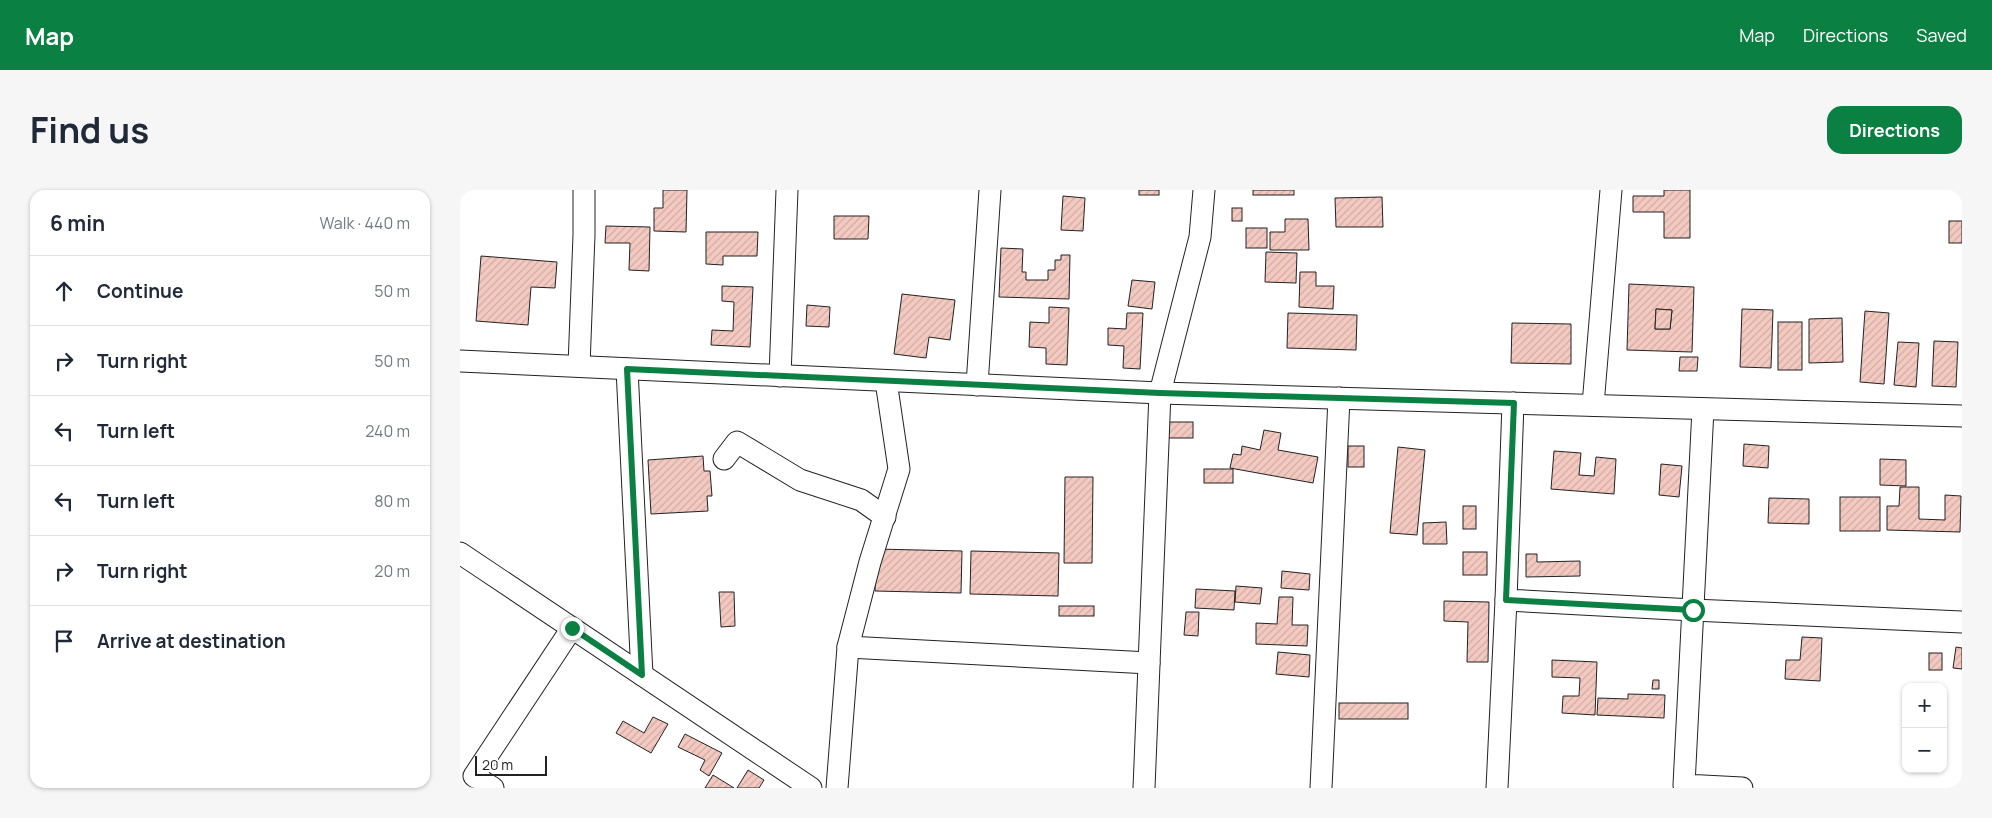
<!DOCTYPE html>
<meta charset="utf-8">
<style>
body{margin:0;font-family:Manrope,sans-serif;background:#f6f6f7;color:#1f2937}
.controls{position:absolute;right:15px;bottom:15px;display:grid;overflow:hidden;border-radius:10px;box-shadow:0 1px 4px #0004}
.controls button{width:45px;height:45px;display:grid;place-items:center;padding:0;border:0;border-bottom:1px solid #e0e1e3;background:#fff;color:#1f2937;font:25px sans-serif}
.scale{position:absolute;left:15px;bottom:12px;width:72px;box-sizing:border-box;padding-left:5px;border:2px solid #222;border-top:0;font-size:14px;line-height:18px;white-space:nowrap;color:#222;-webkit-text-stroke:4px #fff;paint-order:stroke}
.stop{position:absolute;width:15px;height:15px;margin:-11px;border:4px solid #0b8043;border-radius:50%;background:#fff}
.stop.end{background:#0b8043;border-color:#fff;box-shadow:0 1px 5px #0008}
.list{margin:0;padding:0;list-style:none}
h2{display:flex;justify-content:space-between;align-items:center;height:65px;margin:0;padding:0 20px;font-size:21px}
h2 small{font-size:16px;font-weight:400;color:#747a83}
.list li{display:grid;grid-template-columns:32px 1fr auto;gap:15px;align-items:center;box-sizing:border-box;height:70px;padding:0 20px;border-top:1px solid #e0e1e3}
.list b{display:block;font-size:19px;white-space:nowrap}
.list em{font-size:16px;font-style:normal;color:#747a83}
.icon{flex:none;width:28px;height:28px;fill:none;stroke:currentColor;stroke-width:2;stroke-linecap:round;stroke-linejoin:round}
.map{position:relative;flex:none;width:1502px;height:598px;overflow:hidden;border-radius:15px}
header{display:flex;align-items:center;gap:30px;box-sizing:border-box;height:70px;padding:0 25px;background:#0b8043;color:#fff}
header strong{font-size:24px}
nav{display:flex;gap:28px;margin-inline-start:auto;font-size:18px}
.intro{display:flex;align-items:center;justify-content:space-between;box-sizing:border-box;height:120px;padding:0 30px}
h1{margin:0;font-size:35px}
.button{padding:12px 22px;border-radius:15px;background:#0b8043;color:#fff;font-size:18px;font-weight:700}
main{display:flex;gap:30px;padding:0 30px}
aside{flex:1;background:#fff;border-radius:15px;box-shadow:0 1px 4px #0004}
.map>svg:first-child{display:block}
</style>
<header>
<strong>Map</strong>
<nav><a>Map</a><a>Directions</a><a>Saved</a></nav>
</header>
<div class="intro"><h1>Find us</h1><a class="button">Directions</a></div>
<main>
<aside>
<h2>6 min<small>Walk · 440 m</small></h2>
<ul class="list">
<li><svg class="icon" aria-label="ahead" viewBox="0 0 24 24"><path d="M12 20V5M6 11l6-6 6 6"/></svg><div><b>Continue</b></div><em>50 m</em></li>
<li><svg class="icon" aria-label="right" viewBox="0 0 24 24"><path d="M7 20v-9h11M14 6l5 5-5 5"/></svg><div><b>Turn right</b></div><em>50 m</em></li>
<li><svg class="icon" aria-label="left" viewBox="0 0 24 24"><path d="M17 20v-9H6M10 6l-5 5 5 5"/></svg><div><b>Turn left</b></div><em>240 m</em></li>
<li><svg class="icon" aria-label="left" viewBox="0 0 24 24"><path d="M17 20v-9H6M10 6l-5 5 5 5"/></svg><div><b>Turn left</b></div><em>80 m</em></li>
<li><svg class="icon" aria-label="right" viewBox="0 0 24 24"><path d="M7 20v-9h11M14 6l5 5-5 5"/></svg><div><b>Turn right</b></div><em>20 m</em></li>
<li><svg class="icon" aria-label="arrive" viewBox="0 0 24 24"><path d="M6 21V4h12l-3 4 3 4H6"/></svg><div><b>Arrive at destination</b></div></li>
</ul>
</aside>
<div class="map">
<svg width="1502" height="598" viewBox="0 0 1502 598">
<defs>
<pattern id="building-hatch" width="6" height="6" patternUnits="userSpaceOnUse" patternTransform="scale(1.25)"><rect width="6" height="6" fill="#f3c9c0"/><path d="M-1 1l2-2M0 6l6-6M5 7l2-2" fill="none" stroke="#d0aca5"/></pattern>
</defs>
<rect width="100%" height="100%" fill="#fff"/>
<g fill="url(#building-hatch)" stroke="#222" fill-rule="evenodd">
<path d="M203,0h24l-1,42 -32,-1v-23h9z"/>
<rect x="679" y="0" width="20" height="5"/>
<rect x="793" y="0" width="41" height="5"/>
<path d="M1204,0h26v48h-26v-26h-31v-16h31z"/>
<path d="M603,6l22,2 -2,33 -22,-1z"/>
<path d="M922,7l1,30h-47l-1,-29z"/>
<rect x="772" y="18" width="10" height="13"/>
<path d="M374,26h35l-1,23h-34z"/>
<path d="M825,29h23l1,31h-39v-18h15z"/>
<rect x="1489" y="31" width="13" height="22"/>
<path d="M146,36l44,1 -1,44 -20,-1 1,-27h-25z"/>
<rect x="786" y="38" width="21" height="20"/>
<path d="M246,42h52l-1,24h-34v9l-17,-1z"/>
<path d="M541,58l22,1 -1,23h4v8h22v-10h7v-10h6v-5h9l-1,44 -70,-2z"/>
<path d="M806,62l31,1 -1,30 -31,-1z"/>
<path d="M21,66l76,6 -2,26 -24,-1 -3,38 -52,-4z"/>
<path d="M840,82h16v14h18l-1,23 -34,-2z"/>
<path d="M672,90l23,2 -3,27 -24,-3z"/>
<path d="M1169,94l65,3 -2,65 -65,-2zM1196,119l16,1 -2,19h-15z"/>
<path d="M262,96l31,1 -3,60 -39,-2 1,-15 21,1 1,-29 -12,-1z"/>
<path d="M442,104l53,6 -5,40 -21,-3 -3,21 -32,-4z"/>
<path d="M347,115l23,2 -1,20 -23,-1z"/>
<path d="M589,117l20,1 -2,57 -21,-1v-16l-17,-1 1,-25 19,1z"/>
<path d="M1196,119l16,1 -2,19h-15z"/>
<path d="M1282,119l31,1 -2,58 -31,-1z"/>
<path d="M1405,121l24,2 -5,71 -24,-2z"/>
<path d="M667,123h16l-3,56 -17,-1 1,-22 -16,-1v-17l18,1z"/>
<path d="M828,123l69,2 -1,35 -69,-2z"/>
<path d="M1382,128l1,44 -34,1v-44z"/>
<rect x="1318" y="132" width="24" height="48"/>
<path d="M1052,133l59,1v40l-60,-1z"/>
<path d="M1474,151l24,1 -2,45 -24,-1z"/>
<path d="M1438,152l21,1 -3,44 -22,-2z"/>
<path d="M1220,167h18l-1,14h-18z"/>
<rect x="700" y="232" width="33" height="16"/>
<path d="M804,240l17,3 -3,17 40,7 -5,26 -83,-15 3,-14 8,1 1,-9 18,4z"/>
<path d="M1284,254l25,2 -1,22 -25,-2z"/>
<rect x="888" y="256" width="16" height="21"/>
<path d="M938,257l27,3 -8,85 -27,-2z"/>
<path d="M1094,261l27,2 -2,22 15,1 2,-19 20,2 -2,35 -63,-5z"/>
<path d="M243,266l1,15h6l2,25h-5l1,15 -57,3 -3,-54z"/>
<path d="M1420,269l26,1v26l-26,-1z"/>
<path d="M1201,274l21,2 -3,31 -20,-2z"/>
<rect x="744" y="279" width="29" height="14"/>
<path d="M605,287h28l-1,86h-28z"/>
<path d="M1440,297h19v32l26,1v-25l16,1 -1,36 -73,-2v-24h12z"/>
<rect x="1380" y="307" width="40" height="34"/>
<path d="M1309,308l40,1v25l-41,-1z"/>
<rect x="1003" y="316" width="13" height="23"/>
<path d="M986,332l1,22h-24v-21z"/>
<path d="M416,359l86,2 -1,42 -86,-2z"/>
<path d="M511,361l88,2 -1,43 -88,-2z"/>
<rect x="1003" y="362" width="24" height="23"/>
<path d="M1066,364h11v8l43,-1v15l-54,1z"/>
<path d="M822,381l28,3 -1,16 -28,-2z"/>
<path d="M776,396l26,2 -2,16 -25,-2z"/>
<path d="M736,399l39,2 -1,19 -39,-2z"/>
<path d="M259,402h15l1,34 -14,1z"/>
<path d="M819,407h14l-1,28h16l-1,21 -51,-2v-21l21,1z"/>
<path d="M984,411l45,1 -1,60h-21l1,-40 -24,-1z"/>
<rect x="599" y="416" width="35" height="10"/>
<path d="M726,422h13l-1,24 -14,-1z"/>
<path d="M1342,447l20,1 -2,43 -35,-2 1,-19h14z"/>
<path d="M1496,457l6,1v21l-9,-1z"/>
<path d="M818,462l32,3 -1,22 -33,-3z"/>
<rect x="1469" y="463" width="13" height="17"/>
<path d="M1092,470l45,2 -2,53 -33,-2 1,-17h16l1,-18 -28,-1z"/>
<path d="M1193,490h6v9h-7z"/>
<path d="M1168,504l37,1 -1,23 -67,-3 1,-17 30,1z"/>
<rect x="879" y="513" width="69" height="16"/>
<path d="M193,527l15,7 -17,29 -35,-20 7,-12 21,12z"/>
<path d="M225,544l37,19 -13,23 -9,-6 5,-10 -27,-13z"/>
<path d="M288,580l16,10 -5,8h-22z"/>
<path d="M253,585l21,13h-29z"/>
</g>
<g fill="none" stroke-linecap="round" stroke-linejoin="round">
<g stroke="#222" stroke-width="23">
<g id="minor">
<path d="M0,171l700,32 802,23"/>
<path d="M119,176l5,-131v-45"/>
<path d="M167,179l15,306"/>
<path d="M320,186l7,-186"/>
<path d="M517,195l13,-195"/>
<path d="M1053,213l-7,197 187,10 269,12"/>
<path d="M1133,215l18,-215"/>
<path d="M1243,219l-19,376 58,3"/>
<path d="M264,269l13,-17 63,38 61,20 24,17"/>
<path d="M0,363l351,235"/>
<path d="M388,457l301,16"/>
<path d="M33,598l-19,-12 98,-148"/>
<path d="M377,598l11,-141 22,-85 29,-93 -13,-88"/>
<path d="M684,598l16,-395 40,-156 4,-47"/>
<path d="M861,598l18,-390"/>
<path d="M1037,598l9,-188"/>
</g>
</g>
<use href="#minor" stroke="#fff" stroke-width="21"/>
</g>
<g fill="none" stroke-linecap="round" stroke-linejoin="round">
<path stroke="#0b8043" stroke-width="6" d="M112,438l70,47 -15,-306 533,24 354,10 -8,197 187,10"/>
</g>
</svg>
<div class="controls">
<button>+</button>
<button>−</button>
</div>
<div class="scale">20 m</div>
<div class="stop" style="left:1233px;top:420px"></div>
<div class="stop end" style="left:112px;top:438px"></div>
</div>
</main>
